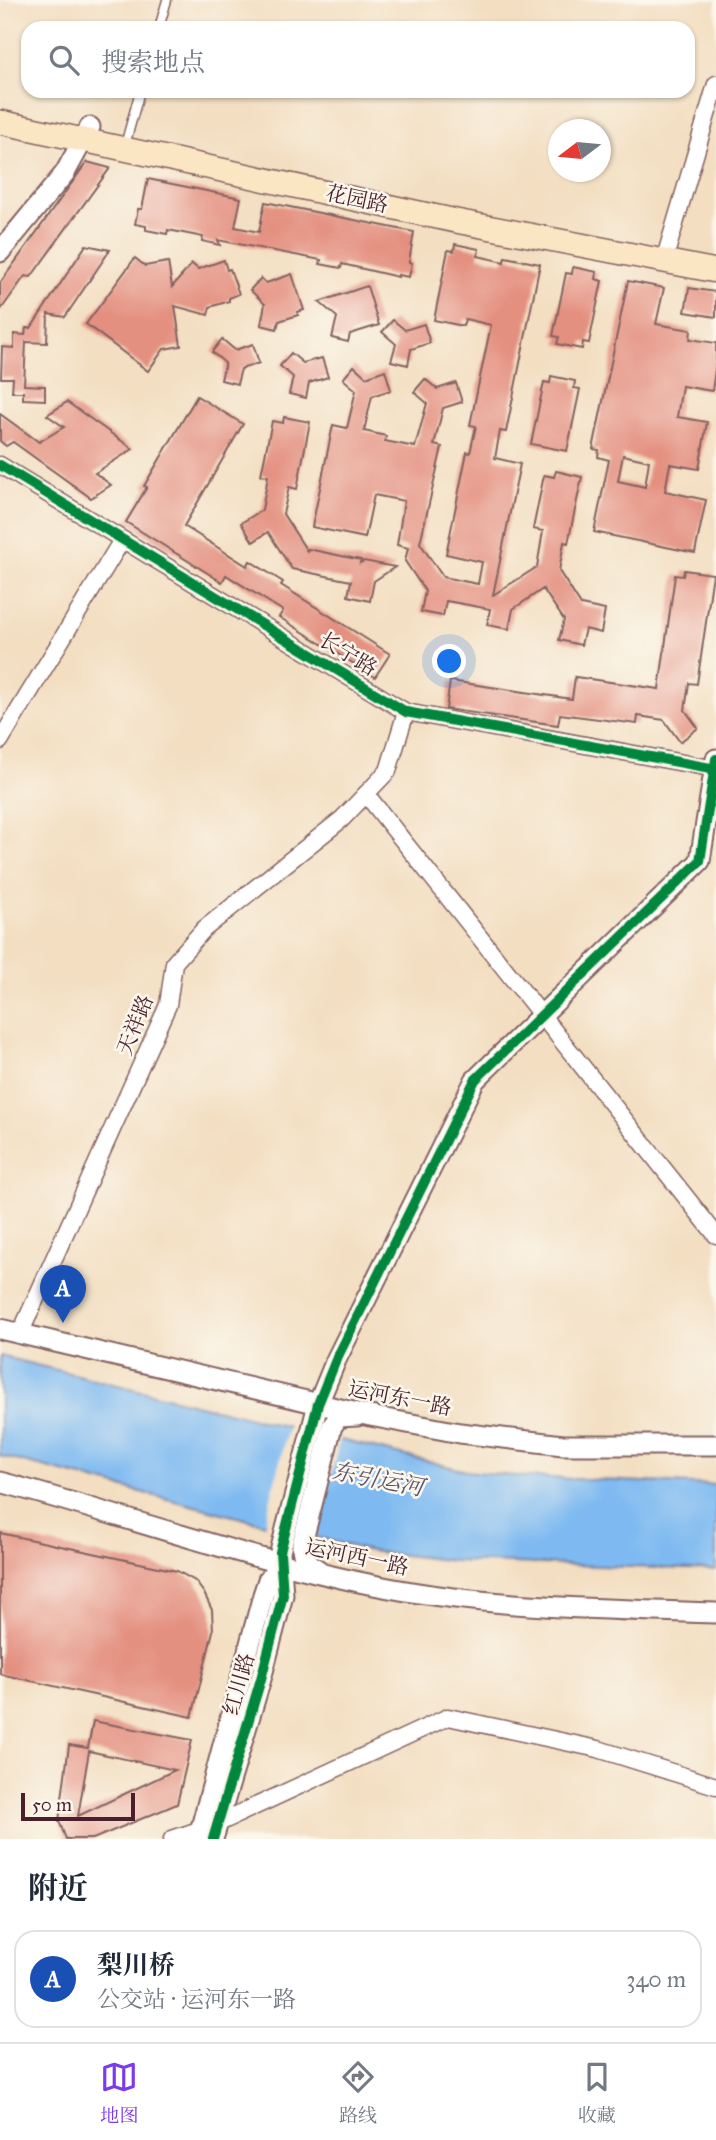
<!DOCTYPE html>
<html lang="zh">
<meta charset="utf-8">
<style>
body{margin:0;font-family:"IM FELL Great Primer","Noto Serif SC",serif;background:#f2f2f3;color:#1f2937}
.compass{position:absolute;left:548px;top:119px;width:63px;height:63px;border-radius:50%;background:#fff;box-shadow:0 2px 5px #0004;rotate:254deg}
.scale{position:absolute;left:21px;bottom:18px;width:114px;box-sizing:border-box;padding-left:7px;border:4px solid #4a1f2b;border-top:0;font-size:19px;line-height:24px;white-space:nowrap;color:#4a1f2b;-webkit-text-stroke:5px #fbf7ec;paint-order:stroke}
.you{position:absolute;left:450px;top:662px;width:24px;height:24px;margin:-18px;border:5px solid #fff;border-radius:50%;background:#1a73e8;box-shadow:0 0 0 10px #1a73e833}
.badge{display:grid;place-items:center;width:46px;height:46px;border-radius:50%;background:#7c3aed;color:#fff;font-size:23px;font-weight:700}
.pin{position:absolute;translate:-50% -58px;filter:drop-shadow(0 2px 4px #0008)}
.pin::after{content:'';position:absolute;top:37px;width:24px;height:21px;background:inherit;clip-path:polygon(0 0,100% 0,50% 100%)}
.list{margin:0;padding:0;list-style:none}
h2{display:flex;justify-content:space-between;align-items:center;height:91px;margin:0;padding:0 28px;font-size:30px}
h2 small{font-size:23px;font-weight:400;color:#747a83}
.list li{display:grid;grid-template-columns:46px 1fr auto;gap:21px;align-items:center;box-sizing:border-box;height:98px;margin:0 14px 14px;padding:0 14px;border:2px solid #e0e1e3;border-radius:21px}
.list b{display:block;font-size:26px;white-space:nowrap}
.list p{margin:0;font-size:23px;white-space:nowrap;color:#747a83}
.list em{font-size:23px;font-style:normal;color:#747a83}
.icon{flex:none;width:38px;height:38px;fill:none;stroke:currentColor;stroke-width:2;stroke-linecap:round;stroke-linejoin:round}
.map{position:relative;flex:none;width:716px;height:1839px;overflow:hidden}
.search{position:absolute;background:#fff;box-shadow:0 2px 5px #0004;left:21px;right:21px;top:21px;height:77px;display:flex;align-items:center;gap:18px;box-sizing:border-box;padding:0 24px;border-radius:21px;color:#747a83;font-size:26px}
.sheet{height:203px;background:#fff}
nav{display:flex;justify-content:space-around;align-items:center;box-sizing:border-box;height:98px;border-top:2px solid #e0e1e3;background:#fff;font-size:19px;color:#747a83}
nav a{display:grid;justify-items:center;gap:4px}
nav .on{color:#7c3aed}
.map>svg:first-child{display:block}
</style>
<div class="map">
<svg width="716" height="1839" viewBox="0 0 716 1839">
<rect width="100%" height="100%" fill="#fbf7ec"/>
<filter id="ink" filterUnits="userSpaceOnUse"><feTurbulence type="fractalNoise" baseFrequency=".0143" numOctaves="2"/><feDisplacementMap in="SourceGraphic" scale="14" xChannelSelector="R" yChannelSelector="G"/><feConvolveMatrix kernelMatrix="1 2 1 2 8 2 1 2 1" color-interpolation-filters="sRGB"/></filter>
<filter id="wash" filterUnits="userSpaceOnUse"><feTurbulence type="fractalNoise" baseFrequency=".00686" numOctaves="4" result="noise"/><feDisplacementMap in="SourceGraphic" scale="28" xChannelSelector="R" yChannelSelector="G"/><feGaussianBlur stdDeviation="1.57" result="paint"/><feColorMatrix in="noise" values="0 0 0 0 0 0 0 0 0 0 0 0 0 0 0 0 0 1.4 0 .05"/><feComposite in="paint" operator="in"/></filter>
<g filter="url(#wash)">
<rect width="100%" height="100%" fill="#f3dec1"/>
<path fill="#7ebaf1" stroke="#646c8e" stroke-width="2" d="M0,1356l467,115 59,6 190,8v85l-262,-9 -84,-10 -370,-95z"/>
<path fill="#f3dec1" d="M289,1423l52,12 -26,105 -51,-13z"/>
<g id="blocks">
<g fill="#e49080" fill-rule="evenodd">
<path d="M87,162l23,6 -79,109 -6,-1 -25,35v-28z"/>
<path d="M148,179l93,19 -6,29 24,5 6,-30 149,30 -5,30 3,1 -3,14 -11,-2v2l-56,-13 -1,4 -21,-4 1,-4 -103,-20 2,5 -18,-4 1,-4 -35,-7 -1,4 -21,-4v-4l-11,-2 3,-15h4z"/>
<path d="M455,244l24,5 -1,7 26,6 1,-5 35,7 -34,168 -6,-1 -5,27 25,6 -27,131 44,-28 6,-36 -10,-2 11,-54 10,2 2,-6 26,6 -14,66 -4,-1 -5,29 22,34 24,5 -4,23 -16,-4 -4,16 -22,-5 5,-20 -21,-31 -30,20 -4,20 -22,-4 3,-16 -27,-5 -17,-3 -3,15 -22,-4 4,-21 -20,-30 3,-13 -11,-3 7,-44 -30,-6 -9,43 -53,-11 21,-102 14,3 9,-38 -13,-11 11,-13 12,11 19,-7 6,20 -19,6 -8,35 22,5 -1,5 30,6 12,-44 -13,-11 11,-13 12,10 19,-6 6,19 -19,6 -9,37 8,2 -22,96 23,34 35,7 4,-22 -36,-8 21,-102 3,1 6,-27 -6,-1 21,-100 -26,-6 -2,7 -29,-6 14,-70 6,1z"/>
<path d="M86,245l24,5 -45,67 -17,-3 -1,29 -21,-1 -2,43 21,1v14l-22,-1v-7h-11l1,-14h-12l1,-31 12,1v-14l11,1 1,-7h5z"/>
<path d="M135,258l10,8 23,-4 4,25 20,-23 6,5 26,-9 3,10 3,-1 9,25 -10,4v3l-19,6 -2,8 -33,-9 6,40 -17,3 -16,22 -62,-47z"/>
<path d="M573,267l24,5 -1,7 6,2 -13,62 -6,-1 -1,7 -25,-5 2,-7 -6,-1 13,-63 6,1z"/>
<path d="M292,274l12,36 -7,2 1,3 -19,6 -2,8 -16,-4 4,-21 -15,-14 11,-12 5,5z"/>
<path d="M628,281l36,7 -8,36 35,6 -1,9 26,4v20l-4,28 -30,-5 -5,31 30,5 -8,47 -29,-5 -5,27 41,9 -11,53 -101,-21 15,-72 -11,-3 1,-7 -6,-1zM623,455l26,6 -4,26 -27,-6z"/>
<path d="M367,286l12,39 -29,9 -2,8 -16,-4 5,-21 -18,-15z"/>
<path d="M689,288l27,4v25l-31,-5z"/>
<path d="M393,320l12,10 19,-6 6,19 -19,6 -3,16 -17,-4 5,-17 -14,-12z"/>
<path d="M222,339l13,11 18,-6 6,19 -18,6 -4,15 -16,-4 4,-17 -13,-11z"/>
<path d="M291,353l12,10 19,-5 6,19 -19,6 -3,15 -17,-4 4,-17 -13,-11z"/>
<path d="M551,376l24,5 -1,7 6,1 -13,62 -36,-7 13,-62 6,1z"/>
<path d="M197,396l46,28 -59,102 63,40 3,-5 33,21 -2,3 109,69 -15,23 -96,-60 4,-6 -57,-36 -4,7 -96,-60 21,-35 -3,-1z"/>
<path d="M67,402l66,47 -38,24 16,12 -20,13 -78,-56 -7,4 -6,-5v-27l39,28 25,-15 -17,-12z"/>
<path d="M284,417l26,5 -13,67 -8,-2 -6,27 24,37 1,-2 53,11 -1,3 4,-2 31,6 -21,14 -4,20 -22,-5 3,-15 -59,-12 -24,-37 -15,10 -12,-19 21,-13 6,-34 -7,-1 11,-54 11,2z"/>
<path d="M684,570l29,4 -16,110 -8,-1 -4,27 13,18 -18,14 -16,-22 -26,-4 -1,8 -77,-10 -2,11 -112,-16 4,-28 122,18 3,-22 84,12 16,-114 8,1z"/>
<path d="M0,1533l177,38 18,10 9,12 8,17 1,21 -21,86 -192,-43z"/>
<path d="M93,1721l99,19 -15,64 -84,35h-27l-7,-18 10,-76 19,3zM89,1751l86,19 -97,46z"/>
</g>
</g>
</g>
<g filter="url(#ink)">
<use href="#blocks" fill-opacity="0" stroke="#856260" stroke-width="2"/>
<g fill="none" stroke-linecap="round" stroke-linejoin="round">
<g stroke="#856260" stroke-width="11">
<g id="service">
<path d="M159,28l8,-28"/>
<path d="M125,145l15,-54"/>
</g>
</g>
<g stroke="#856260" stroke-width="19">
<g id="minor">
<path d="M664,261l52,-177"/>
<path d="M0,465l406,247 310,57"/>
<path d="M0,741l122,-201"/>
<path d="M366,794l350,441"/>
<path d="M20,1334l148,-329 6,-42 30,-34 138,-110 46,-48 18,-59"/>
<path d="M172,1839l47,-16 229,-106 150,32 118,37"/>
</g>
</g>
<g stroke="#856260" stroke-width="23">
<g id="tertiary">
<path d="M0,252l65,-79 25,-46"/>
<path d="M0,1329l370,87 90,17 103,12h153"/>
<path d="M0,1482c130,35 256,81 389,106 107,20 218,21 327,25"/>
<path d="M320,1571c-11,-6 -19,-14 -18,-27l30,-118 7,-9 18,-1"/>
<path d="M198,1839l65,-244 5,-15 13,-17"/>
<path d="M213,1839l48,-160 22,-84 -3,-43 32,-124 6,-24 18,-44 139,-280 225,-219 16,-102"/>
</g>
</g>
<g stroke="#856260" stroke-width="26">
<path id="secondary" d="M0,122l456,99 260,50"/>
</g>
<use href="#service" stroke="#fff" stroke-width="8"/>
<use href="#minor" stroke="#fff" stroke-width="16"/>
<use href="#tertiary" stroke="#fff" stroke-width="19"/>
<use href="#secondary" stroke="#fbe6c4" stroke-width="23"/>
<g stroke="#fbf7ec" stroke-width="15">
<g id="cycleway">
<path d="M0,465l406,247 310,57"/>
<path d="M213,1839l48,-160 22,-84 -3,-43 32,-124 6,-24 18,-44 139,-280 225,-219 16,-102"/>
</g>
</g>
<use href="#cycleway" stroke="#00873e" stroke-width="10"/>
</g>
</g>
<g text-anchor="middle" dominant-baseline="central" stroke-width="5" stroke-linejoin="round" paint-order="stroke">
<g font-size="21" fill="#4a1f2b" stroke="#fbf7ec">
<text transform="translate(357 199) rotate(12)">花园路</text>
<text transform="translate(348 654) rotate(31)">长宁路</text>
<text transform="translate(135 1025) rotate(-68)">天祥路</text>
<text transform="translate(400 1398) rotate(11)">运河东一路</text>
<text transform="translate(357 1557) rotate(12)">运河西一路</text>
<text transform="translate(239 1684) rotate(-74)">红川路</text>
</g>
<g font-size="23" font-style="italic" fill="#5c5570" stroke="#fbf7ec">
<text transform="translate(378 1479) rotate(11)">东引运河</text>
</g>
</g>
</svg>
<svg class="compass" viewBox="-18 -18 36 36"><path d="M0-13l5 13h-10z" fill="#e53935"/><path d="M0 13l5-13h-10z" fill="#747a83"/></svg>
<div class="scale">50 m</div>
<div class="you"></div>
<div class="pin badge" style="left:63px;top:1323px;background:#1a4fb4">A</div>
<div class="search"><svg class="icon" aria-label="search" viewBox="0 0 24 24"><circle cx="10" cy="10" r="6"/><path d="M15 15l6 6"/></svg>搜索地点</div>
</div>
<section class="sheet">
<h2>附近<small></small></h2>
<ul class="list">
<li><span class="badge" style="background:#1a4fb4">A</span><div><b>梨川桥</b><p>公交站 · 运河东一路</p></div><em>340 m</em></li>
</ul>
</section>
<nav>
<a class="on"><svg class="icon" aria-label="map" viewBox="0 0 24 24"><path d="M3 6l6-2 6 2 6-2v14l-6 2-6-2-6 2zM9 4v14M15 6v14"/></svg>地图</a>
<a><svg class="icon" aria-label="directions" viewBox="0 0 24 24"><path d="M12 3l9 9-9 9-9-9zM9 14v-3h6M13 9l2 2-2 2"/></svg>路线</a>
<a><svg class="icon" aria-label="saved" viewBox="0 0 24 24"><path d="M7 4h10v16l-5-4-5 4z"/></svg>收藏</a>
</nav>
